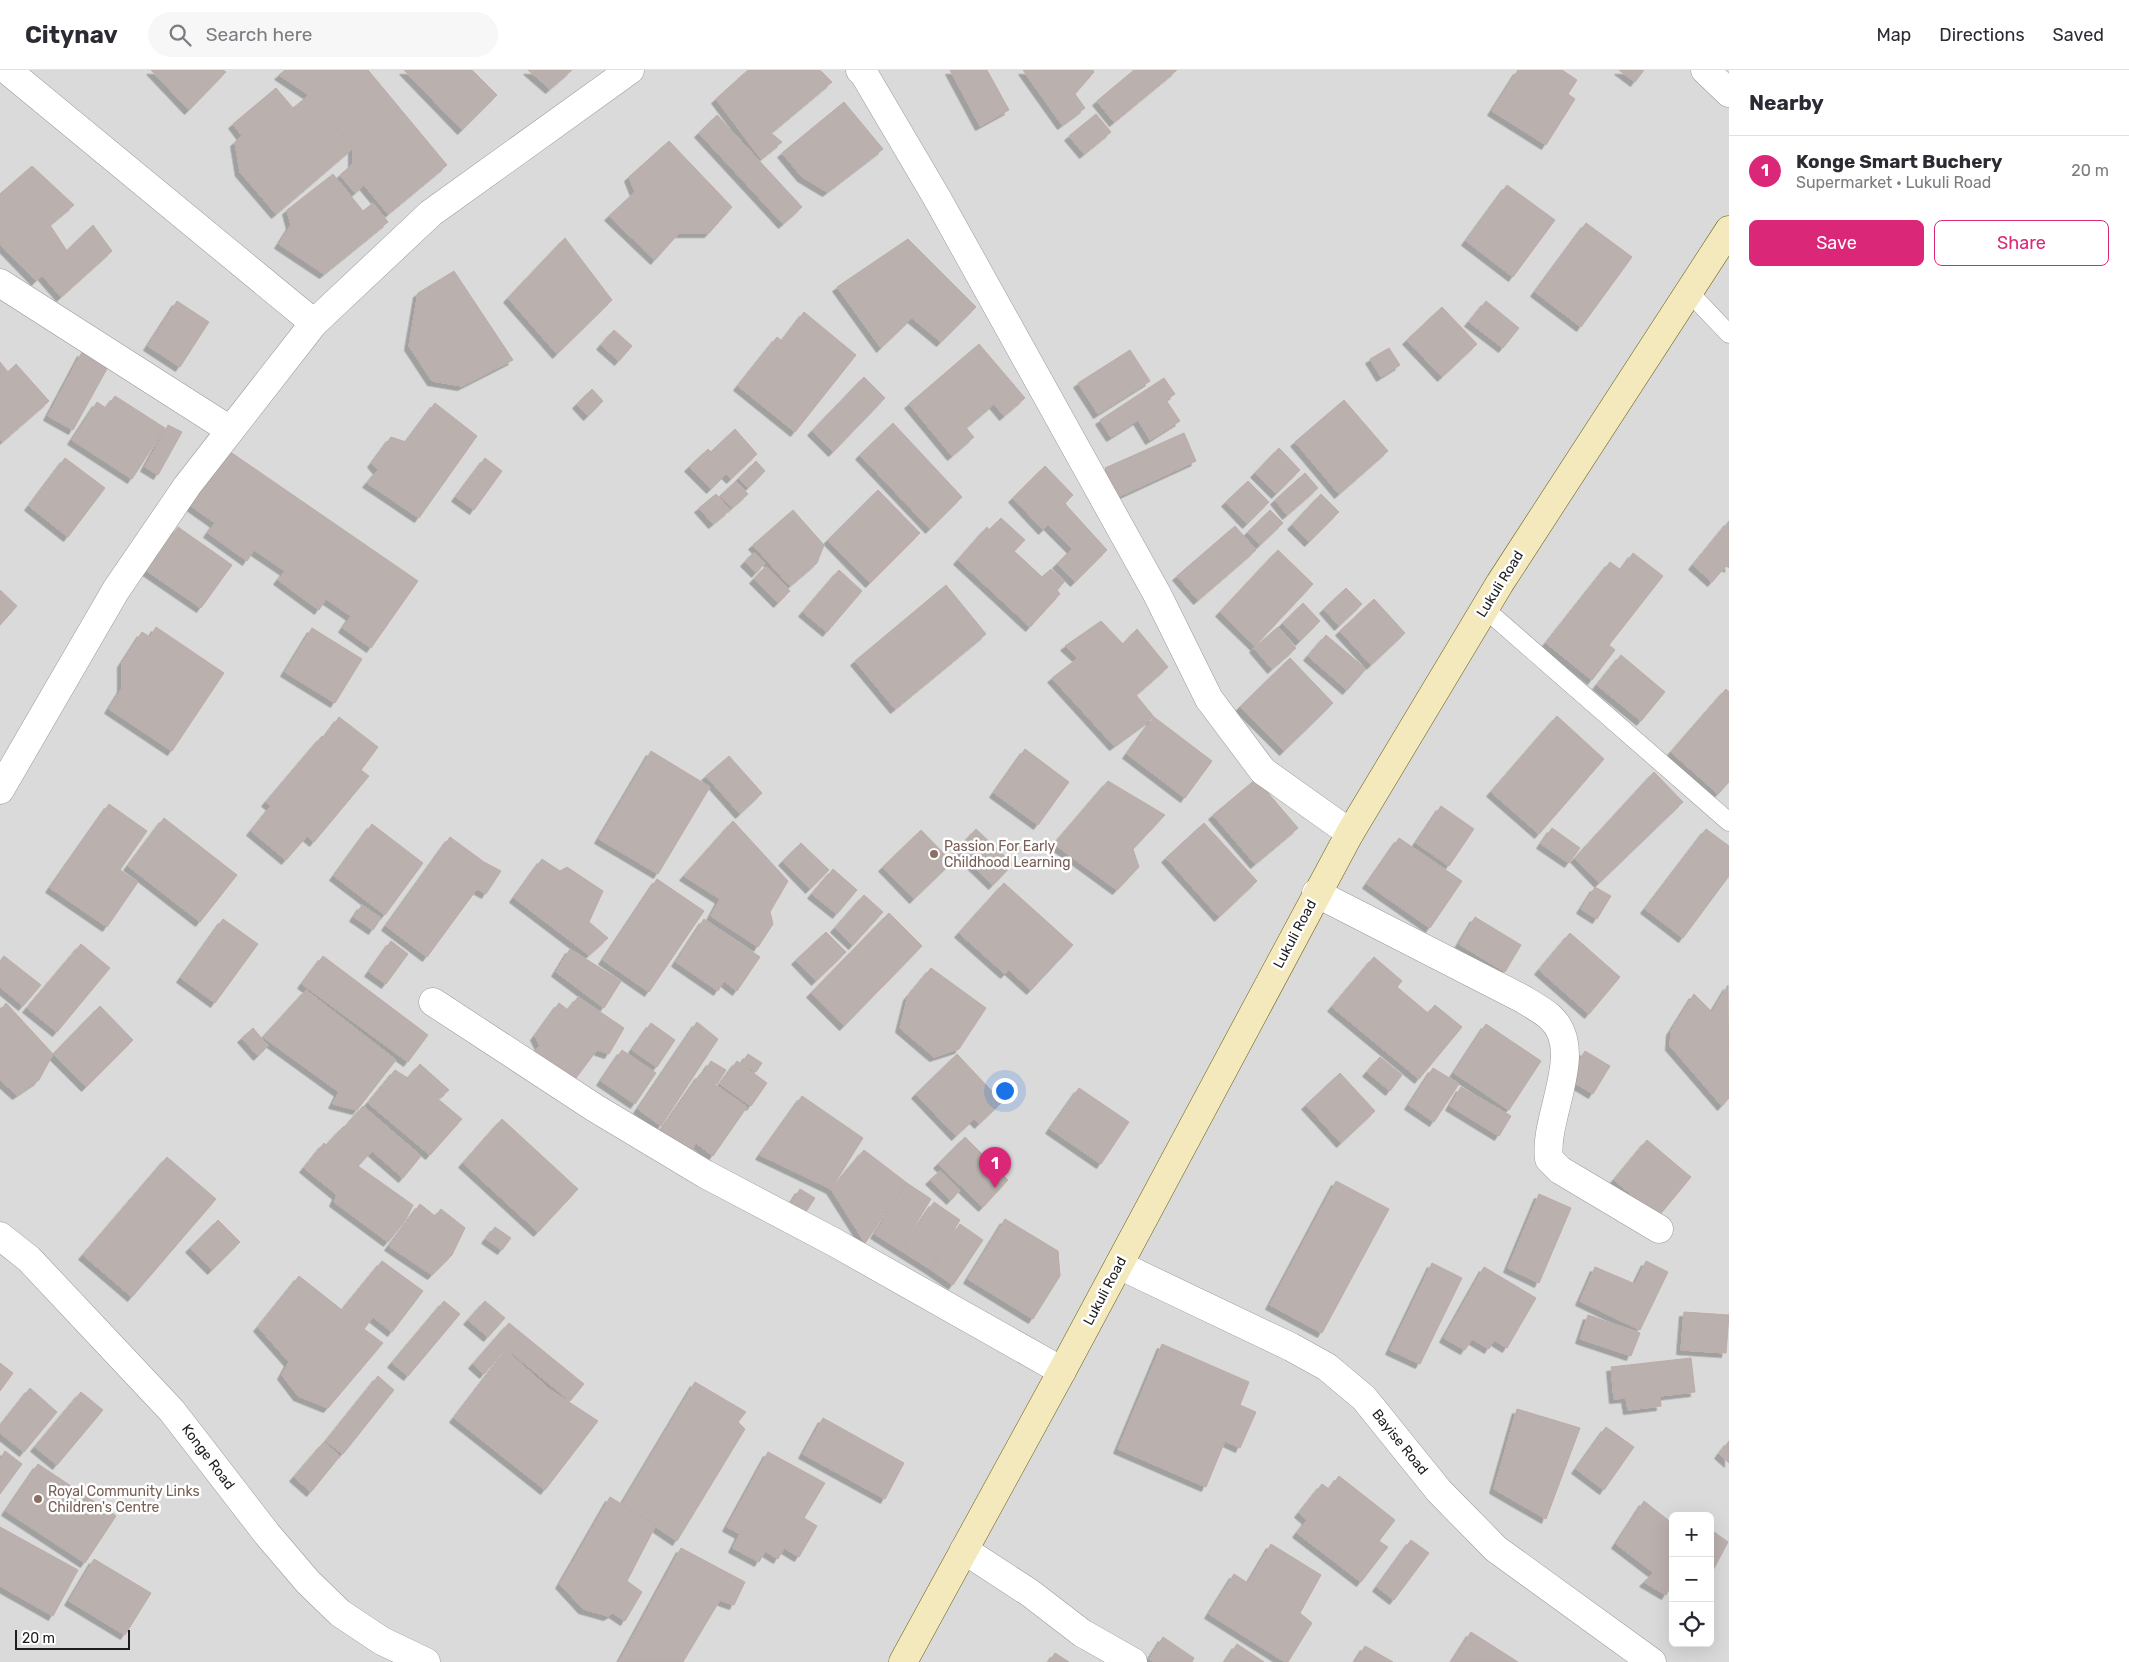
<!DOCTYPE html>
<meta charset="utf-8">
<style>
body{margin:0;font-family:Rubik,sans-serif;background:#f7f7f7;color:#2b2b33}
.controls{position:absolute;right:15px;bottom:15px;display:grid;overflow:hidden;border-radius:8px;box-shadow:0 5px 20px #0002}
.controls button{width:45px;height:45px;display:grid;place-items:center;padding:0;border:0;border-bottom:1px solid #e1e1e2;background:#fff;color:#2b2b33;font:25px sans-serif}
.scale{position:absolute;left:15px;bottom:12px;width:115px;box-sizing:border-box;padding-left:5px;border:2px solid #1d1d1d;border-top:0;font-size:14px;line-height:18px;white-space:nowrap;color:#1d1d1d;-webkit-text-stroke:4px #fff;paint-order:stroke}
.you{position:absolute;left:1004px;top:1020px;width:18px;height:18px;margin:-12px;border:4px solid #fff;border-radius:50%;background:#1a73e8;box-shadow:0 0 0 8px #1a73e833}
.badge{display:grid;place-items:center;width:32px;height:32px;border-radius:50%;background:#db2777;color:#fff;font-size:16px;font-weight:700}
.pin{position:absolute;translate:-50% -41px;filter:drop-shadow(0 1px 2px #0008)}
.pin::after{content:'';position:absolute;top:26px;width:18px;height:15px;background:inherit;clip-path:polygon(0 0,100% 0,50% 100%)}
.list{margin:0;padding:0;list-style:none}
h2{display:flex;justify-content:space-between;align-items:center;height:65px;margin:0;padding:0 20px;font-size:21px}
h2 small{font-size:16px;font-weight:400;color:#7c7c81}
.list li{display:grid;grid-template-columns:32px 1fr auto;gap:15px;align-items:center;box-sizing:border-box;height:70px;padding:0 20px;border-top:1px solid #e1e1e2}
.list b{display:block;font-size:19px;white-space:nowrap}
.list p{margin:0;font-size:16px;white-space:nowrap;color:#7c7c81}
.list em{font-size:16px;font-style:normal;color:#7c7c81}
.actions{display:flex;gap:10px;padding:15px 20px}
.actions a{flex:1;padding:11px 0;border:1px solid #db2777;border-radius:8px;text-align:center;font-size:18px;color:#db2777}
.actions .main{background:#db2777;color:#fff}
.icon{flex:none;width:28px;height:28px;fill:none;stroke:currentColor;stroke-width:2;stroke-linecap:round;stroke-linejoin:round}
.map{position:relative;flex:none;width:1729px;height:1592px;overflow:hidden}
header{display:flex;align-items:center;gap:30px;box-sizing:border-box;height:70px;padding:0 25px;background:#fff;border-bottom:1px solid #e1e1e2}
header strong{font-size:24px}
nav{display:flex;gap:28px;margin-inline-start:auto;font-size:18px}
.search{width:350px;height:45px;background:#f7f7f7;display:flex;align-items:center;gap:12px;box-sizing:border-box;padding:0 18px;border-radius:28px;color:#7c7c81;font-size:19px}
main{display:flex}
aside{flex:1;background:#fff}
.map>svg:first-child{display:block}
</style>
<header>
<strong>Citynav</strong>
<div class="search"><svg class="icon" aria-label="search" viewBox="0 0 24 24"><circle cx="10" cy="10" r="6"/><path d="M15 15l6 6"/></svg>Search here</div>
<nav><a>Map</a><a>Directions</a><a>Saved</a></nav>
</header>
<main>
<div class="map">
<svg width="1729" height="1592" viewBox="0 0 1729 1592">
<defs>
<filter id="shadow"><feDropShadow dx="-4.5" dy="4.5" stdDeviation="0" flood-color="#0004"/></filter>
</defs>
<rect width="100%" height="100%" fill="#ede8e3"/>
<path fill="#dbdada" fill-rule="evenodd" d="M0,0h1729v1592h-1729zM1673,1446h37v127h-37z"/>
<g fill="#bab0ad" stroke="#bdaca7" filter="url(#shadow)">
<path d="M151,0h72l3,2 -37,38z"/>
<path d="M285,0h83l79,95 -59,49 -24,-29 -9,8 -15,-18 13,-11v-16l-44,-53 -30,-20z"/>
<path d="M404,0h68l25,25 -35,35z"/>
<path d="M528,0h44l-22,19z"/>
<path d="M748,0h72l12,12 -61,51 11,9 -21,17 -45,-60z"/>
<path d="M950,0h37l22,40 -29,16z"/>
<path d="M1023,0h70l1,2 -19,22 10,14 -23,17z"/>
<path d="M1134,0h43l-63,52 -17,-21z"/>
<path d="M1518,0h44l15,10 -9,14 7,5 -29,46 -54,-34z"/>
<path d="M1619,0h25l-9,12z"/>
<path d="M276,18l17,20 16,-13 44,53 -77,66 -36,-42 -5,-30 7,-6 -9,-12z"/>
<path d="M844,32l39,47 -56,43 -25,-15 -20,-24z"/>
<path d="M1096,44l15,18 -27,22 -15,-18z"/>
<path d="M717,45l85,92 -19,17 -84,-91z"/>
<path d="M669,71l63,66 -23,26h-30l-24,27 -46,-44 26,-24 -6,-15z"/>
<path d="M32,96l42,39 -24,20 17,26 -31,30 -36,-37v-50z"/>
<path d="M333,104l30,37 10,-8 15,19 -64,52 -45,-30 12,-19 -4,-15z"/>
<path d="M1507,115l48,35 -42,57 -47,-36z"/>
<path d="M1586,153l46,34 -51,70 -46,-35z"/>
<path d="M93,155l19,26 -51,46 -19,-22z"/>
<path d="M565,168l47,62 -55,54 -49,-56z"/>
<path d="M908,169l68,68 -35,35 -29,-24 -31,30 -44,-61z"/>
<path d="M454,201l59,89 -51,26 -30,-5 -23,-35 9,-53z"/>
<path d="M177,231l32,21 -29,45 -32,-21z"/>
<path d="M1486,231l33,27 -16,20 -34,-26z"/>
<path d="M1442,237l35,37 -35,33 -35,-37z"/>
<path d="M804,242l52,43 -61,77 -57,-46 39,-49 5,4z"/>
<path d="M614,260l18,16 -13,15 -18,-16z"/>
<path d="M979,274l46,54 -21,18 -10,-12 -28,24 8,9 -22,19 -43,-52z"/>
<path d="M1389,278l11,17 -19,12 -11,-18z"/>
<path d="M1130,280l20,31 -52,33 -20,-31z"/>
<path d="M82,282l26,15 -35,63 -25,-14z"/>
<path d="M0,292l8,10 8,-8 33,37 -47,41 -2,-2z"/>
<path d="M864,307l21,21 -52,54 -21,-21z"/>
<path d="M1164,308l11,16 -9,6 14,21 -30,19 -12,-20 -27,17 -11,-17z"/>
<path d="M592,319l11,12 -15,15 -11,-12z"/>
<path d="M115,326l50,32 -33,51 -60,-39 25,-38 9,6z"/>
<path d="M1344,330l44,51 -49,43 -44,-52z"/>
<path d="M435,333l42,33 -58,82 -52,-35 11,-13 -6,-7 19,-26 15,5z"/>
<path d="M893,353l69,74 -32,32 -70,-74z"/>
<path d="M168,355l14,7 -24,43 -13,-8z"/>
<path d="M735,359l22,25 -26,25 -5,-5 -15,15 -22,-22 19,-18 3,3z"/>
<path d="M1184,363l12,28 -78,36 -13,-29z"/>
<path d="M1279,378l21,22 -24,24 -21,-21z"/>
<path d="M229,381l189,130 -47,67 -28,-20 8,-12 -25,-17 -7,11 -41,-30 7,-9 -31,-21 -7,11 -39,-28 7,-10 -24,-17z"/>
<path d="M65,388l40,30 -37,49 -39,-31z"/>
<path d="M485,388l17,13 -28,39 -18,-13z"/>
<path d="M756,391l9,10 -17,17 -9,-10z"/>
<path d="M1045,396l28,29 -8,8 2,3 40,44 -32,32 -18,-18 15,-15 -24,-24 -5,5 -30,-32z"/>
<path d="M1305,403l13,15 -31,27 -12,-15z"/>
<path d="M736,411l12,13 -16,14 -12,-12z"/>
<path d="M1248,411l21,21 -22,22 -21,-22z"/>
<path d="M878,420l42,43 -50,50 -42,-43z"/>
<path d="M716,424l14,16 -17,14 -14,-16z"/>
<path d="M1321,424l18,18 -30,30 -17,-17z"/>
<path d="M793,440l31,35 -7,18 -27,23 -37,-41z"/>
<path d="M1270,440l13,13 -23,22 -12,-13z"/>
<path d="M1001,448l24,22 -11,11 28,26 9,-8 14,12 -8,9 3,4 -30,33 -72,-67 29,-33 2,3z"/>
<path d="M1729,451v47l-3,-2 -14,16 -19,-17z"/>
<path d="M1235,456l21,24 -58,50 -21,-24z"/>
<path d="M178,457l54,38 -31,43 -54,-37z"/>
<path d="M1278,480l35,34 -58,62 -35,-34z"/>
<path d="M754,482l11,11 -9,10 -11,-11z"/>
<path d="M1633,483l30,23 -54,69 6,5 -23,30 -46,-37 64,-81 11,8z"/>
<path d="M766,496l24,25 -12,12 -24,-24z"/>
<path d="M839,500l23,21 -35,41 -24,-20z"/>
<path d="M946,515l40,49 -91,75 -40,-48z"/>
<path d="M1346,518l16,16 -23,22 -15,-17z"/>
<path d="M0,520l17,16 -17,19z"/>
<path d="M1374,529l31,34 -34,32 -31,-34z"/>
<path d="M1303,533l17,18 -20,20 -17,-18z"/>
<path d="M1101,551l22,23 14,-15 31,38 -32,28 18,22 -40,29 -62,-68 26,-20 -13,-12z"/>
<path d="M156,557l68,46 -52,78 -63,-42 13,-21v-25l20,-31 8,5z"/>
<path d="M1278,557l18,21 -24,21 -18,-21z"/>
<path d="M312,558l50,31 -27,44 -50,-31z"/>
<path d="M1326,565l40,34 -19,21 -39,-34z"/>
<path d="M1621,585l44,37 -24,29 -44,-36z"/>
<path d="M1290,588l43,45 -49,48 -44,-44z"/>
<path d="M1726,619l3,3v90l-11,12 -47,-42z"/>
<path d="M1557,646l47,43 -65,75 -48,-42z"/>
<path d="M339,647l39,30 -17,23 8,6 -55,66 -7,-6 -21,24 -35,-29 20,-25 -5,-4 56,-66 2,2z"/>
<path d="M1154,647l58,44 -27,37 -58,-44z"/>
<path d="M1025,679l44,33 -31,43 -44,-32z"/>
<path d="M651,681l59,36 -52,87 -59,-35z"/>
<path d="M729,686l33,37 -22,21 -34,-38z"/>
<path d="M1654,702l29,30 -84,81 -24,-25z"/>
<path d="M1256,709l42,49 -43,36 -42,-49z"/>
<path d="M1108,711l57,34 -32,34 6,18 -22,23 -63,-46z"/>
<path d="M109,734l38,27 -27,39 18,12 -31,45 -57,-39z"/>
<path d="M1441,736l33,23 -25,37 -33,-23z"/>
<path d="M164,748l73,57 -37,47 -72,-56z"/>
<path d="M733,751l55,60 -18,31 3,12 -15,23 -47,-31 9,-17 -36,-23z"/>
<path d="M1204,753l53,58 -38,36 -53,-59z"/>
<path d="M372,754l51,39 -38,52 -51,-39z"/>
<path d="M1552,758l28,20 -11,15 -28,-19z"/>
<path d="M976,759l37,35 -20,21 -36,-35z"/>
<path d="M1706,759l23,17v30l-46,62 -38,-29z"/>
<path d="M921,760l31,32 -38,37 -31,-32z"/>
<path d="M450,767l34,25 17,9 -15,23 -9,-5 -50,68 -41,-31z"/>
<path d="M1399,768l63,43 -32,47 -63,-44z"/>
<path d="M801,773l28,27 -19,19 -27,-28z"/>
<path d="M542,789l18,12 7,-4 36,24 -14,31 19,16 -19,17 -75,-57z"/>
<path d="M833,799l24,21 -20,24 -25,-20z"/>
<path d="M657,809l47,32 -55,81 -46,-32z"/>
<path d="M1004,813l69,62 -42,45 -22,-20 -4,4 -46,-41z"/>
<path d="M1595,817l16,9 -14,23 -16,-10z"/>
<path d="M864,825l19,17 -30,33 -18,-17z"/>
<path d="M362,835l19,13 -8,12 -19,-13z"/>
<path d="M889,843l33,33 -78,80 -33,-33z"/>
<path d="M1475,847l46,28 -16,27 -46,-28z"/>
<path d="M223,849l35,25 -43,59 -34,-25z"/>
<path d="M704,849l56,38 -23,34 -13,-10 -6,10 -42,-29z"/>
<path d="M826,862l20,20 -30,29 -20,-21z"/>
<path d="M1570,863l50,44 -31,37 -50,-44z"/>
<path d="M391,871l17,13 -22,30 -17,-12z"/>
<path d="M81,874l29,24 -53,64 -30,-24z"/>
<path d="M570,879l51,32 -17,27 -48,-36z"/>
<path d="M4,886l37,29 -18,21 -23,-19v-26z"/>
<path d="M323,886l105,79 -20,27 -106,-78z"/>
<path d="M1374,887l28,24 -5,6 31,26 7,-8 27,22 -43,52 -87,-72z"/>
<path d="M931,898l55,40 -27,41 -25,8 -34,-29 8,-32z"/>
<path d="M1728,915l1,113 -7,8 -52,-60 1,-15 23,-37 18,18z"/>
<path d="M306,920l90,70 -39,50 -24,-6 6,-12 -76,-55z"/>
<path d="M578,927l46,31 -15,26 -12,-4 -27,36 -44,-28 14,-12 -5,-10 24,-33 9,7z"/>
<path d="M6,933l47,51 -14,26 -22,15 -17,-15v-69z"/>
<path d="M100,936l33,34 -47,47 -33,-33z"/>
<path d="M697,952l21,17 -57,87 -23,-17z"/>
<path d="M651,953l24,17 -18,27 -25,-17z"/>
<path d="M1486,954l55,37 -32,49 -55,-37z"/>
<path d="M253,958l15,18 -10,10 -16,-18z"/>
<path d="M622,980l34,23 -21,31 -34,-23z"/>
<path d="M1585,981l25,15 -17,28 -25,-15z"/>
<path d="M748,984l14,9 -6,9 -14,-9z"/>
<path d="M957,984l45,48 -23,22 -5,-5 -18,17 -40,-42z"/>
<path d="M1380,987l22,18 -12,16 -23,-19z"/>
<path d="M711,991l15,9 -9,14 -15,-9z"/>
<path d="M737,991l30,22 -16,23 -31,-22z"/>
<path d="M420,994l29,26 -11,9 24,20 -32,36 -62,-52 27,-33 13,8z"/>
<path d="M1433,998l26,16 -25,38 -25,-17z"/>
<path d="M1340,1003l35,38 -34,32 -35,-38z"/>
<path d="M700,1004l47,33 -34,49 -17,-13 -9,14 -30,-21z"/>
<path d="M1461,1017l50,29 -12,20 -49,-30z"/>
<path d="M1079,1018l50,34 -28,42 -51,-35z"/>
<path d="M802,1026l61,42 -32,51 -71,-34z"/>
<path d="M363,1036l58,50 -18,22 -31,-27 -14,15 55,39 -8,16 -17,21 -54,-40 3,-7 -33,-27 20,-25 2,2 18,-19 1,1z"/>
<path d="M502,1049l76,70 -40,43 -75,-69z"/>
<path d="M965,1067l43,43 -25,27 -45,-43z"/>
<path d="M1647,1070l44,37 -33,40 -44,-37z"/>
<path d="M864,1080l43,33 -42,60 -34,-54z"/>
<path d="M167,1087l49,42 -84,98 -49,-42z"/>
<path d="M940,1101l20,19 -9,10 -21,-20z"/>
<path d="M1336,1111l53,28 -67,124 -52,-28z"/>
<path d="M907,1113l24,16 -31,51 -25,-16z"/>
<path d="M800,1119l15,9 -15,23 -14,-10z"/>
<path d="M1539,1124l32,14 -32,75 -31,-15z"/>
<path d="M934,1132l26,18 -30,49 -30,-19z"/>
<path d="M420,1134l15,12 6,-7 24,19 -13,27 -20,20 -43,-29z"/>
<path d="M1005,1149l53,32 2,25 -27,43 -65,-40z"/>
<path d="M218,1150l22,22 -28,28 -22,-22z"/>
<path d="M960,1154l23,16 -30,45 -23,-16z"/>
<path d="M495,1157l16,11 -9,12 -16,-11z"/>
<path d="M382,1191l41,30 -31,41 -19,-15 -9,12 19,14 -55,65 -30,-12 -16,-21 7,-13 -31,-35 41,-51 43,34z"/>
<path d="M1646,1191l22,11 -28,58 -60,-29 15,-34 40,17z"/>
<path d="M1432,1193l30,15 -42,86 -30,-14z"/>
<path d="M1484,1197l52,31 -29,50 -13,-8 -5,9 -17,-10 -7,11 -21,-12z"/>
<path d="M444,1231l16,13 -52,62 -16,-13z"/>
<path d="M485,1231l20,17 -17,19 -20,-17z"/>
<path d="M1684,1242l45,3 -3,38 -45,-3z"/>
<path d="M1588,1245l52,18 -9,23 -51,-17z"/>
<path d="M509,1253l75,61 -14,17 -64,-53 -22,26 -11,-10z"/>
<path d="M1162,1274l87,38 -9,23 16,7 -16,36 -15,-7 -19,46 -88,-38z"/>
<path d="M506,1280l43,39 49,32 -53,69 -91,-72z"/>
<path d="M1691,1288l4,34 -35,4 1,10 -33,4 -2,-12 -12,1 -3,-32z"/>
<path d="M0,1293l13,10 -13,18z"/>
<path d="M378,1306l16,14 -51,64 -17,-13z"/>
<path d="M695,1312l51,30 -8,10 7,7 -68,112 -55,-37z"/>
<path d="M30,1318l27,24 -33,40 -24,-19v-7z"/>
<path d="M81,1322l22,18 -46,55 -22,-18z"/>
<path d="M1517,1339l63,19 -34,91 -52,-30z"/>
<path d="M823,1348l81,45 -19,36 -82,-45z"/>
<path d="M1606,1357l28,20 -30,43 -28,-21z"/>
<path d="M1729,1371v22l-10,-9z"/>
<path d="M324,1372l16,14 -29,36 -17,-15z"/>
<path d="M5,1381l17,13 -22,30v-35z"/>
<path d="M768,1382l57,31 -21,35 13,8 -18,31 -15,-9 -6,11 -13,-8 -6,11 -26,-14 7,-14 -13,-7z"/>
<path d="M38,1394l78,52 -31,47 -79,-52z"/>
<path d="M1339,1406l56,44 -16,21 9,6 -27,35 -64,-49 10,-13 -8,-7 23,-29 7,5z"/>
<path d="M610,1427l46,28 -29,56 15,11 -17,29 -12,-8 -5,3 -25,-7 -23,-25z"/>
<path d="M1644,1431l29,23v59l-7,12 -22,-13 10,-9 -38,-29z"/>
<path d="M0,1457l78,43 -25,46 -53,-30z"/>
<path d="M1710,1459l18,13 -18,34z"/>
<path d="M1411,1470l18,13 -35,47 -17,-13z"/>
<path d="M1271,1474l50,31 -21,38 12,10 -24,39h-3l-76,-48 25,-40 14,9z"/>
<path d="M681,1478l64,34 -11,23 -14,-5 -37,62h-64z"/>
<path d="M94,1489l57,34 -26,42 -56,-34z"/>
<path d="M1471,1562l47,30h-66z"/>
<path d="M1163,1567l31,21 -2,4h-38l-5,-3z"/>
<path d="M1237,1574l27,18h-39z"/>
<path d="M1365,1576l28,16h-38z"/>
<path d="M1055,1583l14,9h-20z"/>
</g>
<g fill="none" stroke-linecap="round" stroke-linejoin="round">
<g stroke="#9a9a9a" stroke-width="19">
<g id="lane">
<path d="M1689,222l40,42"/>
<path d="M1484,538l245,214"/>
</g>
</g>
<g stroke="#9a9a9a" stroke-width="29">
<g id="street">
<path d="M7,0l307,253"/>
<path d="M860,0l4,4 73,124 220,396 52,105 54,72 87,62"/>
<path d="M1705,0l24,23"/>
<path d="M0,213l230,147"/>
<path d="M0,720l116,-200 71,-104 127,-163 117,-110 199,-143"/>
<path d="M1316,823l205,105c10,6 21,12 29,19 37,33 -7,100 -1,142l11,11 99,59"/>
<path d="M433,932l162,106 110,66 127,67 230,130"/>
<path d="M0,1166l29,23 143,152 95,123 41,48 32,31 42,28 44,21"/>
<path d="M1119,1195l172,82 36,20 37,31 75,93 57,58 156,113"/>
<path d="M964,1480l66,43 52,40 51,29"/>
</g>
</g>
<g stroke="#685e0f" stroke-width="29">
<path id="secondary" d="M903,1592l159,-291 288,-538 150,-250 229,-353"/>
</g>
<use href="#lane" stroke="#fff" stroke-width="18"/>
<use href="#street" stroke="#fff" stroke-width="28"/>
<use href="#secondary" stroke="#f3e9bc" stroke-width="28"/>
</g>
<g fill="#8d6e63" stroke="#fff" stroke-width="2">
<circle cx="934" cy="784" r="5"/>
<circle cx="38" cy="1429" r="5"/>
</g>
<g text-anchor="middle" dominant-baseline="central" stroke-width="5" stroke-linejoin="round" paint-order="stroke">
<g font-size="14" fill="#1d1d1d" stroke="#fff">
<text transform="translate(1500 514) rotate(-58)">Lukuli Road</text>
<text transform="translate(1295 864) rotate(-62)">Lukuli Road</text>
<text transform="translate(1105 1221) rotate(-62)">Lukuli Road</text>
<text transform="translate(1400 1372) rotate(51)">Bayise Road</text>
<text transform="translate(208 1387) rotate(53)">Konge Road</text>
</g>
<g font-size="14" fill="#785e54" stroke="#fff" text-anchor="start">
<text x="944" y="776">Passion For Early<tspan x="944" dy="16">Childhood Learning</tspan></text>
<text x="48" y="1421">Royal Community Links<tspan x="48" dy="16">Children's Centre</tspan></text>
</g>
</g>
</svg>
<div class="controls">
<button>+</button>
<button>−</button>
<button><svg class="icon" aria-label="locate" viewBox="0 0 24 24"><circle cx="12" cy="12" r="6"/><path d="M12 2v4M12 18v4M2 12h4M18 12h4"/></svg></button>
</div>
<div class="scale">20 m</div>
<div class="you"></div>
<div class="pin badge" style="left:995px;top:1118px">1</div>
</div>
<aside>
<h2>Nearby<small></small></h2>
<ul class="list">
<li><span class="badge">1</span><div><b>Konge Smart Buchery</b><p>Supermarket · Lukuli Road</p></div><em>20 m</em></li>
</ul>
<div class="actions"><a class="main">Save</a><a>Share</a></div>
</aside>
</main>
